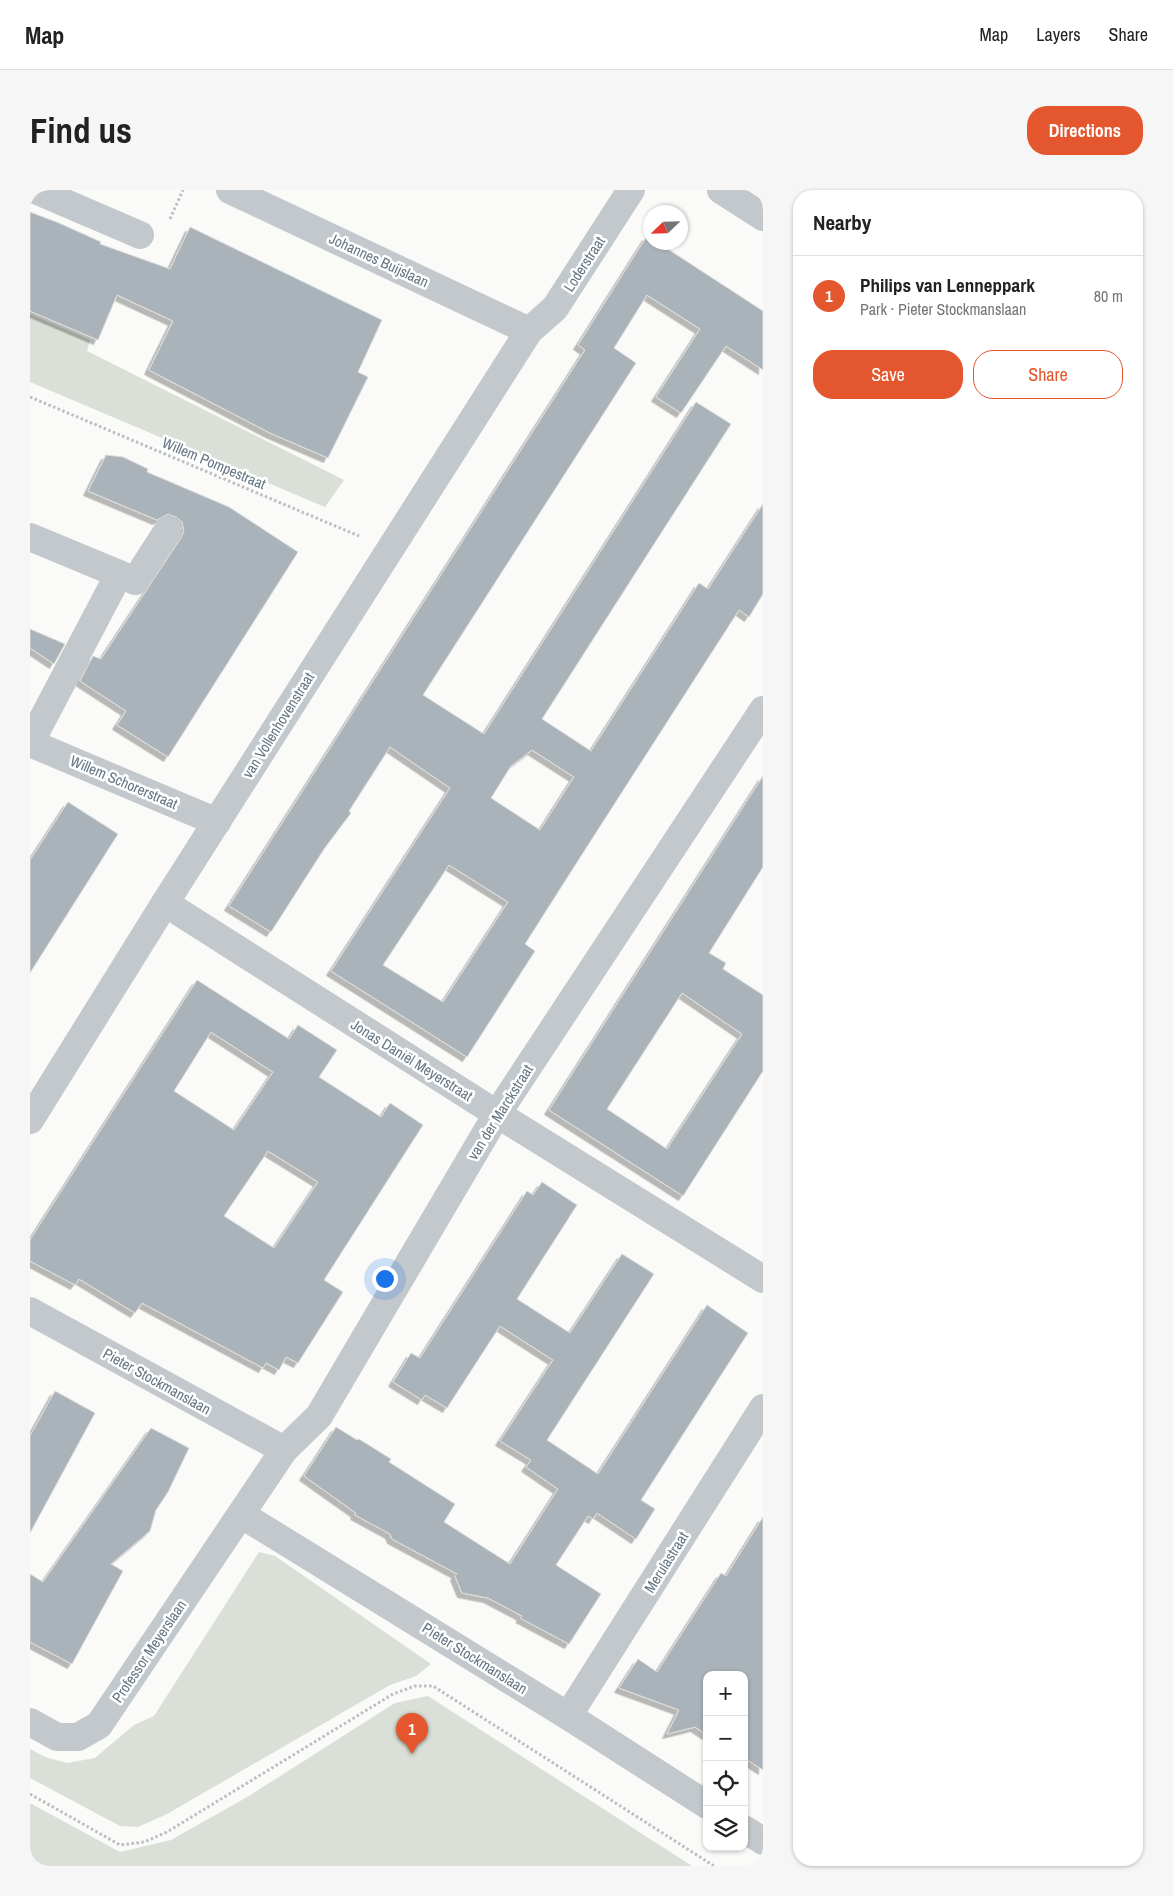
<!DOCTYPE html>
<meta charset="utf-8">
<style>
body{margin:0;font-family:"Archivo Narrow",sans-serif;background:#f6f6f6;color:#222}
.controls{position:absolute;right:15px;bottom:15px;display:grid;overflow:hidden;border-radius:10px;box-shadow:0 1px 4px #0004}
.controls button{width:45px;height:45px;display:grid;place-items:center;padding:0;border:0;border-bottom:1px solid #e0e0e0;background:#fff;color:#222;font:25px sans-serif}
.compass{position:absolute;left:613px;top:15px;width:45px;height:45px;border-radius:50%;background:#fff;box-shadow:0 1px 4px #0004;rotate:247deg}
.you{position:absolute;left:354px;top:1088px;width:18px;height:18px;margin:-12px;border:4px solid #fff;border-radius:50%;background:#1a73e8;box-shadow:0 0 0 8px #1a73e833}
.badge{display:grid;place-items:center;width:32px;height:32px;border-radius:50%;background:#e4572e;color:#fff;font-size:16px;font-weight:700}
.pin{position:absolute;translate:-50% -41px;filter:drop-shadow(0 1px 2px #0008)}
.pin::after{content:'';position:absolute;top:26px;width:18px;height:15px;background:inherit;clip-path:polygon(0 0,100% 0,50% 100%)}
.list{margin:0;padding:0;list-style:none}
h2{display:flex;justify-content:space-between;align-items:center;height:65px;margin:0;padding:0 20px;font-size:21px}
h2 small{font-size:16px;font-weight:400;color:#767676}
.list li{display:grid;grid-template-columns:32px 1fr auto;gap:15px;align-items:center;box-sizing:border-box;height:80px;padding:0 20px;border-top:1px solid #e0e0e0}
.list b{display:block;font-size:19px;white-space:nowrap}
.list p{margin:0;font-size:16px;white-space:nowrap;color:#767676}
.list em{font-size:16px;font-style:normal;color:#767676}
.actions{display:flex;gap:10px;padding:15px 20px}
.actions a{flex:1;padding:11px 0;border:1px solid #e4572e;border-radius:20px;text-align:center;font-size:18px;color:#e4572e}
.actions .main{background:#e4572e;color:#fff}
.icon{flex:none;width:28px;height:28px;fill:none;stroke:currentColor;stroke-width:2;stroke-linecap:round;stroke-linejoin:round}
.map{position:relative;flex:none;width:733px;height:1676px;overflow:hidden;border-radius:20px}
header{display:flex;align-items:center;gap:30px;box-sizing:border-box;height:70px;padding:0 25px;background:#fff;border-bottom:1px solid #e0e0e0}
header strong{font-size:24px}
nav{display:flex;gap:28px;margin-inline-start:auto;font-size:18px}
.intro{display:flex;align-items:center;justify-content:space-between;box-sizing:border-box;height:120px;padding:0 30px}
h1{margin:0;font-size:35px}
.button{padding:12px 22px;border-radius:20px;background:#e4572e;color:#fff;font-size:18px;font-weight:700}
main{display:flex;gap:30px;padding:0 30px}
aside{flex:1;background:#fff;border-radius:20px;box-shadow:0 1px 4px #0004}
.map>svg:first-child{display:block}
</style>
<header>
<strong>Map</strong>
<nav><a>Map</a><a>Layers</a><a>Share</a></nav>
</header>
<div class="intro"><h1>Find us</h1><a class="button">Directions</a></div>
<main>
<div class="map">
<svg width="733" height="1676" viewBox="0 0 733 1676">
<defs>
<filter id="shadow"><feDropShadow dx="-4.5" dy="4.5" stdDeviation="0" flood-color="#0004"/></filter>
</defs>
<rect width="100%" height="100%" fill="#fafaf8"/>
<g fill="#dadfd7">
<path d="M0,124l60,26 -3,11 257,129 -19,27 -295,-125z"/>
<path d="M229,1362l16,4 156,108 -15,12 -26,9 -223,129 -29,13 -18,-1 -90,-48v-29l15,8 22,6 28,-5 39,-33 20,-9z"/>
<path d="M398,1506l264,170h-662v-63l90,49 51,-12 78,-44 146,-93z"/>
</g>
<g fill="#aab3b9" stroke="#dcdcda" fill-rule="evenodd" filter="url(#shadow)">
<path d="M0,22l29,11 42,19 -1,2 70,25 20,-42 192,93 -24,52 10,5 -40,81 -58,-25 -121,-63 24,-49 -56,-26 -19,45 -68,-29z"/>
<path d="M617,46l3,2v4h7l106,69v59l-37,-24 -45,67 -25,-16 44,-68 -53,-34 -33,53 22,15 -213,332 61,39 212,-332 35,22 -189,295 49,32 108,-168 9,6 55,-85v90l-14,23 -10,-7 -158,246 -56,88 10,7 -68,106 -136,-86 119,-183 -60,-41 -41,64 2,2 -27,36 -53,83 -42,-26 356,-556 -7,-5zM502,560l42,27 -34,53 -49,-32 20,-32zM419,675l59,37 -65,100 -60,-37z"/>
<path d="M76,265l17,2 25,12 -1,3 82,35 69,45 -130,205 -51,-32 9,-14 -46,-30 13,-25 8,3 80,-121 3,-7 -2,-9 -6,-5 -8,-3 -11,6 -69,-29z"/>
<path d="M0,439l35,15 -11,20 -24,-16z"/>
<path d="M733,586v91l-54,86 17,10 -3,6 40,26v76l-80,125 -134,-86zM652,803l60,41 -75,115 -60,-40z"/>
<path d="M38,612l50,32 -88,139v-113z"/>
<path d="M167,790l92,59 9,-14 39,25 -18,27 62,40 9,-14 33,22 -99,155 19,12 -45,71 -12,-6 -7,13 -13,-7 -3,5 -121,-65 -7,10 -56,-34 -4,6 -45,-24v-21zM181,842l62,40 -39,58 -60,-39zM238,961l50,31 -44,66 -50,-32z"/>
<path d="M512,992l35,23 -60,94 53,34 52,-79 32,20 -107,166 51,34 109,-169 41,28 -107,167 14,9 -19,30 -39,-26 -4,6 -5,-3 -32,49 45,29 -32,50 -49,-26 2,-2 -34,-18 -26,-5 -7,-17 2,-2 -65,-35 -2,-5 -35,-19 1,-2 -52,-37 32,-49 21,13 2,-1 32,20 -2,3 66,42 -11,18 66,42 48,-75 -32,-22 5,-7 -31,-19 53,-81 -53,-34 -53,82 -22,-13 -3,5 -29,-18 18,-29 9,5 107,-167 6,4z"/>
<path d="M25,1201l40,22 -65,120v-97z"/>
<path d="M121,1238l38,20 -21,44 -12,18 -6,21 -39,33 12,7 -51,93 -42,-22v-68l13,8z"/>
<path d="M733,1327v253l-19,-12v-83h-37v60l-12,-8 -28,7 12,-24 -60,-22 19,-29 19,13 64,-99 5,3z"/>
</g>
<g fill="none" stroke-linecap="round" stroke-linejoin="round">
<g stroke="#bbbfc2" stroke-width="3" stroke-dasharray="2.5 2.5" stroke-linecap="butt">
<path d="M140,29l13,-29"/>
<path d="M0,207l329,139"/>
<path d="M0,1604l90,51 24,-3 23,-10 226,-138 22,-8h18l281,180"/>
</g>
<g stroke="#c3c8cc" stroke-width="28">
<path d="M5,0l105,45"/>
<path d="M200,0l299,141"/>
<path d="M691,0l42,27"/>
<path d="M0,347l89,37"/>
<path d="M0,553l89,-169 16,7 33,-51"/>
<path d="M0,553l187,79"/>
<path d="M135,713l332,211 266,165"/>
<path d="M0,930l135,-217 364,-572 26,-23 76,-118"/>
<path d="M0,1121l254,139"/>
<path d="M212,1325l326,201 139,89"/>
<path d="M538,1526l195,-308"/>
<path d="M0,1532l27,15h21l21,-12 185,-275 35,-34 178,-302 266,-404"/>
<path d="M714,1639l19,12"/>
</g>
</g>
<g text-anchor="middle" dominant-baseline="central" stroke-width="5" stroke-linejoin="round" paint-order="stroke">
<g font-size="15" fill="#657683" stroke="#fff">
<text transform="translate(349 70) rotate(25)">Johannes Buijslaan</text>
<text transform="translate(554 74) rotate(-57)">Loderstraat</text>
<text transform="translate(184 273) rotate(23)">Willem Pompestraat</text>
<text transform="translate(248 535) rotate(-58)">van Vollenhovenstraat</text>
<text transform="translate(94 592) rotate(23)">Willem Schorerstraat</text>
<text transform="translate(382 870) rotate(32)">Jonas Daniël Meyerstraat</text>
<text transform="translate(470 922) rotate(-58)">van der Marckstraat</text>
<text transform="translate(127 1191) rotate(29)">Pieter Stockmanslaan</text>
<text transform="translate(636 1372) rotate(-58)">Merulastraat</text>
<text transform="translate(119 1461) rotate(-56)">Professor Meyerslaan</text>
<text transform="translate(445 1468) rotate(32)">Pieter Stockmanslaan</text>
</g>
</g>
</svg>
<div class="controls">
<button>+</button>
<button>−</button>
<button><svg class="icon" aria-label="locate" viewBox="0 0 24 24"><circle cx="12" cy="12" r="6"/><path d="M12 2v4M12 18v4M2 12h4M18 12h4"/></svg></button>
<button><svg class="icon" aria-label="layers" viewBox="0 0 24 24"><path d="M12 4l9 5-9 5-9-5zM3 14l9 5 9-5"/></svg></button>
</div>
<svg class="compass" viewBox="-18 -18 36 36"><path d="M0-13l5 13h-10z" fill="#e53935"/><path d="M0 13l5-13h-10z" fill="#767676"/></svg>
<div class="you"></div>
<div class="pin badge" style="left:382px;top:1564px">1</div>
</div>
<aside>
<h2>Nearby<small></small></h2>
<ul class="list">
<li><span class="badge">1</span><div><b>Philips van Lenneppark</b><p>Park · Pieter Stockmanslaan</p></div><em>80 m</em></li>
</ul>
<div class="actions"><a class="main">Save</a><a>Share</a></div>
</aside>
</main>
